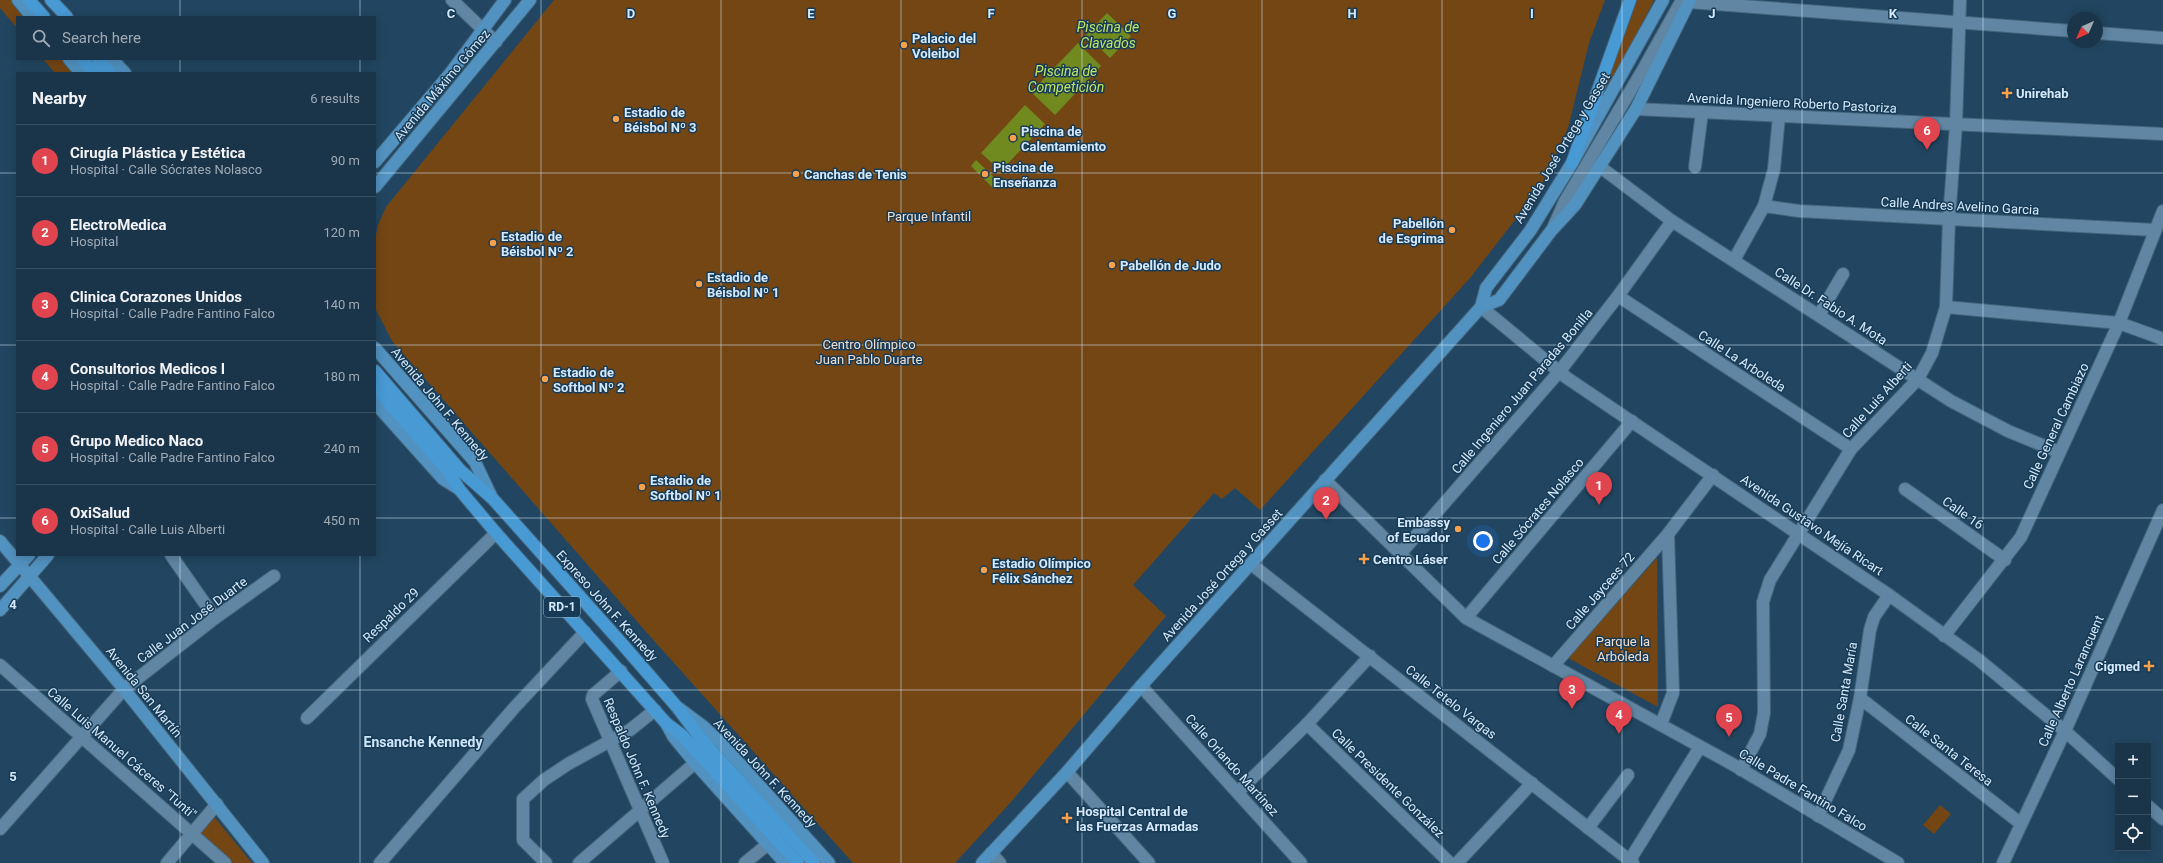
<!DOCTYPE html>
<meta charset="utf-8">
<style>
body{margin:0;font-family:Roboto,sans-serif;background:#273f53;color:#f1f3f6}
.controls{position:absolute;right:12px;bottom:12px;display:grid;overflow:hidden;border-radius:0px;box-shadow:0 2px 10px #0003}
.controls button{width:36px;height:36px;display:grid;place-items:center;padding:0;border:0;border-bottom:1px solid #384f61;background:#1a3449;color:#f1f3f6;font:20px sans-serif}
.compass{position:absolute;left:2067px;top:12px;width:36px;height:36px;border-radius:50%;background:#1a3449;box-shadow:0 2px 10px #0003;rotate:225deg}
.you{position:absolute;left:1483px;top:541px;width:14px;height:14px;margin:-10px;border:3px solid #fff;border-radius:50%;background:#1a73e8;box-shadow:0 0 0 6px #1a73e833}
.badge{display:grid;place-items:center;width:26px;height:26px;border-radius:50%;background:#bca0f2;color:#fff;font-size:13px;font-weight:700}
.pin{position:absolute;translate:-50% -33px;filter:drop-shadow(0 1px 2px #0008)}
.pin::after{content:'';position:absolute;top:21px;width:14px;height:12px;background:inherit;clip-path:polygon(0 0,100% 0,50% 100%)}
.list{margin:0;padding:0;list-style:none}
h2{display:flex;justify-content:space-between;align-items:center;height:52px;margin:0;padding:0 16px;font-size:17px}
h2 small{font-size:13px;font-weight:400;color:#9faab4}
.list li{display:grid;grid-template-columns:26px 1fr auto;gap:12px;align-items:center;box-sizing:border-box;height:72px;padding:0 16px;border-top:1px solid #384f61}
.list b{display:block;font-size:15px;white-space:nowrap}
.list p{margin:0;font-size:13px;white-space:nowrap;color:#9faab4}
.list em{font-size:13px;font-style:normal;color:#9faab4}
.icon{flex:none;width:22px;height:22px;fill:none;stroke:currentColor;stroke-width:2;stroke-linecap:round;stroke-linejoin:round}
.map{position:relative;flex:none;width:2163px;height:863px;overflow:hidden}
.search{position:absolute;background:#1a3449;box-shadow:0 2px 10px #0003;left:16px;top:16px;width:360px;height:44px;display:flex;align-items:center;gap:10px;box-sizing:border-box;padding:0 14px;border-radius:0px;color:#9faab4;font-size:15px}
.panel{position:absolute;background:#1a3449;box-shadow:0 2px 10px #0003;left:16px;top:72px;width:360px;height:484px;border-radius:0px}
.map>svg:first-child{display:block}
</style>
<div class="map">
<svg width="2163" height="863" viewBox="0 0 2163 863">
<rect width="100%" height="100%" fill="#224661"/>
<g fill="#744614">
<path d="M0,0h14l15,17h-12v11l-17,-20z"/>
<path d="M554,0h1051l-16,43 -21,85 -26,57 -72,93 -210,232 -25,-22 -13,11 -8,-6 -81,92 33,31 -155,186 -56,61h-102l-205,-229 -256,-293 -17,-33v-68l3,-15 8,-18z"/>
<path d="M1637,0h17l-57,113 22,-71z"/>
<path d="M43,59h23l12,14h-23z"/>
<path d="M1657,558l1,149 -90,-49z"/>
<path d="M1940,805l11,9 -17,20 -11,-9z"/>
<path d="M210,818h5l37,45h-19l-32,-28 -2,-6z"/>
</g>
<g fill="#708a1f">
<path d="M1107,13l24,23 -21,22 -24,-23z"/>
<path d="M1078,43l23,23 -46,49 -24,-23z"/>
<path d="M1025,105l20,19 -44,47 -20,-18z"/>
<path d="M976,160l24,23 -6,6 -23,-23z"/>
</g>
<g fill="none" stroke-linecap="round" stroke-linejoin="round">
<g stroke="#43657b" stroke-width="14">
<g id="minor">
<path d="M452,0l44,42"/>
<path d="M1689,2l384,29"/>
<path d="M2097,33l66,5"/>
<path d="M1636,109l527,25"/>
<path d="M1599,166l73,55 279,180 57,30 51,21"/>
<path d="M1695,167l7,-55"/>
<path d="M1764,206l35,5 356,19"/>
<path d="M1553,228l12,-27 79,-133 38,-68"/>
<path d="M1734,260l30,-54 10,-37 5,-53"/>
<path d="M1618,296l233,153"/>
<path d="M1481,307l86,71 322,217 90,65 86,71 53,48"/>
<path d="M1946,307l173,16 44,16"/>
<path d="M1819,315l24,-41"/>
<path d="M1325,480l141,138 266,146 166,99"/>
<path d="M1905,489l100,71"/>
<path d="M1400,554l159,-182 59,-76 54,-75"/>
<path d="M171,555l44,63"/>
<path d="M1251,564l382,299"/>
<path d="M1466,618l166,-197"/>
<path d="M1944,636l77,-99 98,-214 44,-112"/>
<path d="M0,665l225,198"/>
<path d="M1553,666l115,-132 45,-59"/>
<path d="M621,671l-28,24 -1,4 71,164"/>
<path d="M1141,686l160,177"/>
<path d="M1860,698l160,125"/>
<path d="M307,718l189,-185"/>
<path d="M1307,724l143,139"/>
<path d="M1661,724l12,-31 -5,-159"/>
<path d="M1741,770l19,-36 4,-21 -1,-111 7,-22 81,-131 67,-70 14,-26 14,-46 3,-88 7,-94 4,-125"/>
<path d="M1067,772l82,91"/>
<path d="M1238,792l69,-68 63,-68"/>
<path d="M2148,806l15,13"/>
<path d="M1818,816l31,-66 11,-52 10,-68 4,-13 15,-22"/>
<path d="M1588,828l40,-53"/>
<path d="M0,829l124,-140 91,-71 59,-42"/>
<path d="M991,853l9,10"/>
<path d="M167,863l50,-59"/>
<path d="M380,863l134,-155 71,-76"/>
<path d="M546,863l-23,-23v-41l21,-19 24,-16 62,-34 25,-20"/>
<path d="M579,863l116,-100"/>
<path d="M745,863l23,-19"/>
<path d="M1457,863l75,-80"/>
<path d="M1628,863l72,-116"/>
<path d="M2003,863l62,-132 98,-221"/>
</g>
</g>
<g stroke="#43657b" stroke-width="14">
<g id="major">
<path d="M18,0l14,17"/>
<path d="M69,59l12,14"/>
<path d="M112,59l13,14"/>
<path d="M375,162l74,-87 56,-75"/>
<path d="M375,187l155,-187"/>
<path d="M1481,307l5,-19 44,-57 42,-68 91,-163"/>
<path d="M375,348l100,114 17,36"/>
<path d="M375,403l68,76 16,10"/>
<path d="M0,541l124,148 139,174"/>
<path d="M0,586l29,-31"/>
<path d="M0,610l48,-55"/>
<path d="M680,709l24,18 17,16 108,120"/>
<path d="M666,723l7,13 22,27 90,100"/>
<path d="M982,863l85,-91 74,-86 340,-379 18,-7 52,-69 24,-26 61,-96 54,-109"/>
</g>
</g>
<g stroke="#43657b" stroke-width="14">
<g id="highway">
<path d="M29,0l15,17"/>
<path d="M51,0l16,17"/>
<path d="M82,59l13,14"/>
<path d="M98,59l12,14"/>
<path d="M1572,163l58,-163"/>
<path d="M375,371l85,99 33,29 124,139 60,69 24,32 113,124"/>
<path d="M375,387l74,85 10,17 37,44 170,190 16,12 116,128"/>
</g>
</g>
<use href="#minor" stroke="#6086a4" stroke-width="12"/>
<use href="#major" stroke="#5292c1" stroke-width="12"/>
<use href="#highway" stroke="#489ad5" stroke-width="12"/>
</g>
<path fill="none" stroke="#d5e9fa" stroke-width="1" stroke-opacity="0.55" d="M180,0v17M360,0v17M541,0v863M721,0v863M901,0v863M1082,0v863M1262,0v863M1442,0v863M1622,0v863M1802,0v863M1983,0v863M180,59v14M360,59v14M0,173h17M375,173h1788M0,345h17M375,345h1788M0,518h17M375,518h1788M180,555v308M360,555v308M0,690h2163"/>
<g fill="#f8a14a" stroke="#173b56" stroke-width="1.5">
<circle cx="904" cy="45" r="4"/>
<path d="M2005 87h4v4h4v4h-4v4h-4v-4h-4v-4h4z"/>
<circle cx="616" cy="119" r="4"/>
<circle cx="1013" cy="138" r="4"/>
<circle cx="796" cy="174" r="4"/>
<circle cx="985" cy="174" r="4"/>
<circle cx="1452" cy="230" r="4"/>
<circle cx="493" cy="243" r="4"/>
<circle cx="1112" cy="265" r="4"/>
<circle cx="699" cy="284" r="4"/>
<circle cx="545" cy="379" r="4"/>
<circle cx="642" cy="487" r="4"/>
<circle cx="1458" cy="529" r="4"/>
<path d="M1362 553h4v4h4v4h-4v4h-4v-4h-4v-4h4z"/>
<circle cx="984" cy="570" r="4"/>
<path d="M2147 660h4v4h4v4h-4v4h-4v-4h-4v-4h4z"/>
<path d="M1065 812h4v4h4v4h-4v4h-4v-4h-4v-4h4z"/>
</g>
<g text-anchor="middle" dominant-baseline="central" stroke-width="3" stroke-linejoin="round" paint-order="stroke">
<rect fill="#173b56" stroke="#9cb5c9" stroke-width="1" x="544" y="597" width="36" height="20" rx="3"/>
<g font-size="12" font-weight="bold" fill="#d5e9fa">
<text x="562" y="607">RD-1</text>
</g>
<g font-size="13" font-weight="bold" fill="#d5e9fa" stroke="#173b56" text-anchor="start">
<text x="912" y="38">Palacio del<tspan x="912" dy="15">Voleibol</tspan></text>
<text x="2016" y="93">Unirehab</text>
<text x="624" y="112">Estadio de<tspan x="624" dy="15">Béisbol Nº 3</tspan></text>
<text x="1021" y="131">Piscina de<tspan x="1021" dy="15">Calentamiento</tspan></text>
<text x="993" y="167">Piscina de<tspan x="993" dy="15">Enseñanza</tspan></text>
<text x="804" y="174">Canchas de Tenis</text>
<text x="1444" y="223" text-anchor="end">Pabellón<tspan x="1444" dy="15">de Esgrima</tspan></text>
<text x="501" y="236">Estadio de<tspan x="501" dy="15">Béisbol Nº 2</tspan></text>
<text x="1120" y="265">Pabellón de Judo</text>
<text x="707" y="277">Estadio de<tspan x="707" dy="15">Béisbol Nº 1</tspan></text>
<text x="553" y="372">Estadio de<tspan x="553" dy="15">Softbol Nº 2</tspan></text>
<text x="650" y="480">Estadio de<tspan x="650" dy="15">Softbol Nº 1</tspan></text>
<text x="1450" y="522" text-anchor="end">Embassy<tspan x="1450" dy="15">of Ecuador</tspan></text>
<text x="1373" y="559">Centro Láser</text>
<text x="992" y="563">Estadio Olímpico<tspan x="992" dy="15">Félix Sánchez</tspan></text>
<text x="2140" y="666" text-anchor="end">Cigmed</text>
<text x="1076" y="811">Hospital Central de<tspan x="1076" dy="15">las Fuerzas Armadas</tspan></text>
</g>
<g font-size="13" fill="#d5e9fa" stroke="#173b56">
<text transform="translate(442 85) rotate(-50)">Avenida Máximo Gómez</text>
<text transform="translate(1792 103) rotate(3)">Avenida Ingeniero Roberto Pastoriza</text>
<text transform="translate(1562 148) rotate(-59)">Avenida José Ortega y Gasset</text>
<text transform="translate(1960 206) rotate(3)">Calle Andres Avelino Garcia</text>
<text transform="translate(1831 306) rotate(33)">Calle Dr. Fabio A. Mota</text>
<text transform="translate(1742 361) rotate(33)">Calle La Arboleda</text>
<text transform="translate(1522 391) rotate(-50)">Calle Ingeniero Juan Paradas Bonilla</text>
<text transform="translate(1877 400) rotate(-48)">Calle Luis Alberti</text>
<text transform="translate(440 404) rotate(50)">Avenida John F. Kennedy</text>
<text transform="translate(2056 426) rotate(-65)">Calle General Cambiazo</text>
<text transform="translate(1538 511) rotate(-50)">Calle Sócrates Nolasco</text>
<text transform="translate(1963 513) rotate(35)">Calle 16</text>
<text transform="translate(1812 525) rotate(34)">Avenida Gustavo Mejía Ricart</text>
<text transform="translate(1222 575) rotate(-48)">Avenida José Ortega y Gasset</text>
<text transform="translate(1600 591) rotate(-49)">Calle Jaycees 72</text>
<text transform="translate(607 606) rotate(48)">Expreso John F. Kennedy</text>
<text transform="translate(391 615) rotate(-44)">Respaldo 29</text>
<text transform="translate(192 620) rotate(-37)">Calle Juan José Duarte</text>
<text transform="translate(2071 681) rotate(-66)">Calle Alberto Larancuent</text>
<text transform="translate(144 692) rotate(51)">Avenida San Martín</text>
<text transform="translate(1844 692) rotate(-80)">Calle Santa María</text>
<text transform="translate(1451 702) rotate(38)">Calle Tetelo Vargas</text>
<text transform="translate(1949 750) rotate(38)">Calle Santa Teresa</text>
<text transform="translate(122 753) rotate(41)">Calle Luis Manuel Cáceres "Tunti"</text>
<text transform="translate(1232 765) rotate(48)">Calle Orlando Martínez</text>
<text transform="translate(637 768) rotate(67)">Respaldo John F. Kennedy</text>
<text transform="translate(765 773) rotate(47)">Avenida John F. Kennedy</text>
<text transform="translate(1388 783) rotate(44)">Calle Presidente González</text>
<text transform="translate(1803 790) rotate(31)">Calle Padre Fantino Falco</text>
</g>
<g font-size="13" fill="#f2decd" stroke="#173b56">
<text x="929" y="216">Parque Infantil</text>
<text x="869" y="344">Centro Olímpico<tspan x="869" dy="15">Juan Pablo Duarte</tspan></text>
<text x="1623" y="641">Parque la<tspan x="1623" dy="15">Arboleda</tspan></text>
</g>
<g font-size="14" font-style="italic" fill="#c2e764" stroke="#173b56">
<text x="1108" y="27">Piscina de<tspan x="1108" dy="16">Clavados</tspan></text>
<text x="1066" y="71">Piscina de<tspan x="1066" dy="16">Competición</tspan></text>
</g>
<g font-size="14" font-weight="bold" fill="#cee6fa" stroke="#173b56">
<text x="423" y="742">Ensanche Kennedy</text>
</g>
</g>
<g font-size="13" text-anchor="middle" font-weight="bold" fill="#d5e9fa" stroke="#173b56" stroke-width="3" stroke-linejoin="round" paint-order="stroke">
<text x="451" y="18">C</text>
<text x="631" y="18">D</text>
<text x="811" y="18">E</text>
<text x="991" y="18">F</text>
<text x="1172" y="18">G</text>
<text x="1352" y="18">H</text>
<text x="1532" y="18">I</text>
<text x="1712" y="18">J</text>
<text x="1893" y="18">K</text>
<text x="13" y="609">4</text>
<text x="13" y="781">5</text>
</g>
</svg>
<div class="controls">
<button>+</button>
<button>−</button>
<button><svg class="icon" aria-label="locate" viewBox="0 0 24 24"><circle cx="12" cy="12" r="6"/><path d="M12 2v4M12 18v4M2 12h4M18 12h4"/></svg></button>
</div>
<svg class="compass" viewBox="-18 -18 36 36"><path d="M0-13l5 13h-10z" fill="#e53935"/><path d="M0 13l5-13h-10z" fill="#9faab4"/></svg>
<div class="you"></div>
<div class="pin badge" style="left:1599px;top:505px;background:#e0444e">1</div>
<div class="pin badge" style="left:1326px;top:520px;background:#e0444e">2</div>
<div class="pin badge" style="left:1572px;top:709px;background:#e0444e">3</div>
<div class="pin badge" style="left:1619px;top:734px;background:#e0444e">4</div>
<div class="pin badge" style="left:1729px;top:737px;background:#e0444e">5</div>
<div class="pin badge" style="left:1927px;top:150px;background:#e0444e">6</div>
<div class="search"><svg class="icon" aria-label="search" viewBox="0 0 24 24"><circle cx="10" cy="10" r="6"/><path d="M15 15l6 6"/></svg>Search here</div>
<section class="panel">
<h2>Nearby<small>6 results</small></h2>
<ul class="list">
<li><span class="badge" style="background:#e0444e">1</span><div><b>Cirugía Plástica y Estética</b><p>Hospital · Calle Sócrates Nolasco</p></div><em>90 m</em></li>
<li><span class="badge" style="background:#e0444e">2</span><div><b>ElectroMedica</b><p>Hospital</p></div><em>120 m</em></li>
<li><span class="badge" style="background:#e0444e">3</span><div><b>Clinica Corazones Unidos</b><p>Hospital · Calle Padre Fantino Falco</p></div><em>140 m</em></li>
<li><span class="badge" style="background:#e0444e">4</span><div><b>Consultorios Medicos I</b><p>Hospital · Calle Padre Fantino Falco</p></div><em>180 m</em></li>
<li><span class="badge" style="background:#e0444e">5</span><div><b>Grupo Medico Naco</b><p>Hospital · Calle Padre Fantino Falco</p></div><em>240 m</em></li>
<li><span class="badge" style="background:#e0444e">6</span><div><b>OxiSalud</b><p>Hospital · Calle Luis Alberti</p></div><em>450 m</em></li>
</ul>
</section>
</div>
